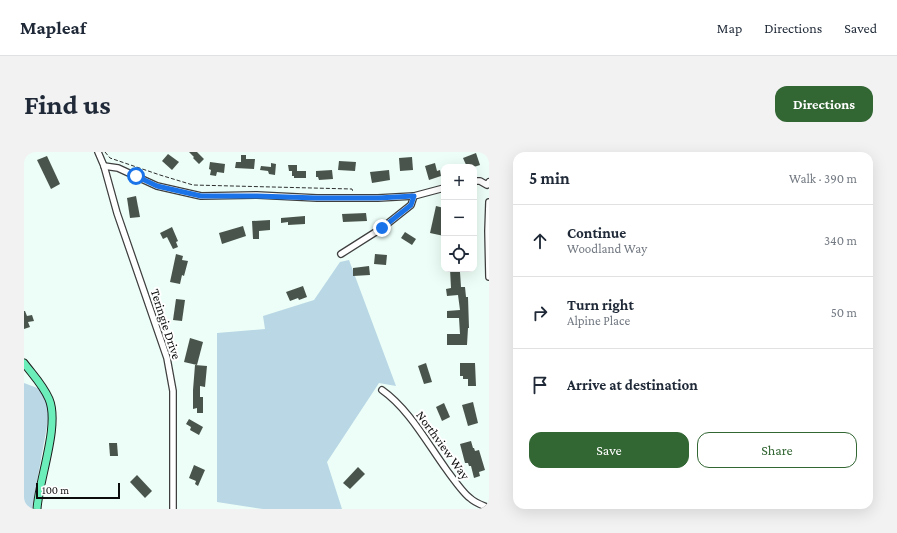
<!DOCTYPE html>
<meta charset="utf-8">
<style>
body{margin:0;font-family:"Crimson Pro",serif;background:#f2f2f3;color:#1f2937}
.controls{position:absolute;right:12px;top:12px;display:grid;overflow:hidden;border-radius:8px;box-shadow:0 4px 16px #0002}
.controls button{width:36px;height:36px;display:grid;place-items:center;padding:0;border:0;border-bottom:1px solid #e0e1e3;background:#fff;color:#1f2937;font:20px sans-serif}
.scale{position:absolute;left:12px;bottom:10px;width:84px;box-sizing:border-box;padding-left:4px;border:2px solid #0c0c0c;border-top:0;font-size:11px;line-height:14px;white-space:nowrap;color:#0c0c0c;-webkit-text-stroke:3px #fff;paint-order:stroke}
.stop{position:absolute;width:12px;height:12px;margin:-9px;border:3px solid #1a73e8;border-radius:50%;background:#fff}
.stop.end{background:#1a73e8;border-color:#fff;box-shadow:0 1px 4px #0008}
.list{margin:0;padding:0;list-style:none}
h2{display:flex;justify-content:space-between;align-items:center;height:52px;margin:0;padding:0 16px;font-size:17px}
h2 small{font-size:13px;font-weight:400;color:#747a83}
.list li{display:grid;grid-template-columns:26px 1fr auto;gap:12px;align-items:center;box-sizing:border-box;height:72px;padding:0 16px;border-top:1px solid #e0e1e3}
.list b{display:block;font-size:15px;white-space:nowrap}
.list p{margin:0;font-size:13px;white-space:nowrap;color:#747a83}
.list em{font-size:13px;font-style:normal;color:#747a83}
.actions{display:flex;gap:8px;padding:12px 16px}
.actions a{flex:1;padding:9px 0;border:1px solid #326633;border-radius:12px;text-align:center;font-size:14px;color:#326633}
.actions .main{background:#326633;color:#fff}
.icon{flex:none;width:22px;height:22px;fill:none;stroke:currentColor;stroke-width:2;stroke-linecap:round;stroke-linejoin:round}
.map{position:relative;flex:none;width:465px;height:357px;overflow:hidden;border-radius:12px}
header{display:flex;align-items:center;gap:24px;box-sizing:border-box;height:56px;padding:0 20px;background:#fff;border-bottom:1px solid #e0e1e3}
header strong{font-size:19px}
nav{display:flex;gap:22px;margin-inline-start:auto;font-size:14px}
.intro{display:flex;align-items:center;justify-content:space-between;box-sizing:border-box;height:96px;padding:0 24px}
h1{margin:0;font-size:28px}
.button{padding:10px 18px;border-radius:12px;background:#326633;color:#fff;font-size:14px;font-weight:700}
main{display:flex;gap:24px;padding:0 24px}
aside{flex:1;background:#fff;border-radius:12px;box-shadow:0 4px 16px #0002}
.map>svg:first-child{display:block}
</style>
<header>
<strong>Mapleaf</strong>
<nav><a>Map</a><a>Directions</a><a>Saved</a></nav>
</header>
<div class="intro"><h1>Find us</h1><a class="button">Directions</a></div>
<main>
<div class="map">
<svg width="465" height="357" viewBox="0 0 465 357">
<rect width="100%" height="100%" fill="#ecfef7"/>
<g fill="#b9d7e5">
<path d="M325,108l47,126 -17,-3 -52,79 15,47h-79l-46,-7v-169l48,-4 -2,-13 51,-16 26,-38z"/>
<path d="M0,231l16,6 11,15 -19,105h-8z"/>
</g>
<g fill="#49544c">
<path d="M165,0h8l7,7 -5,5 -6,-6 1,-1z"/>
<path d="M452,1l4,12 -6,2h-7l-4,-9z"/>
<path d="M144,2l11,8 -7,8 -10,-9z"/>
<path d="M217,3h5v4h9l-1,10 -19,-1 1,-6h5z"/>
<path d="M23,4l13,28 -9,5 -14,-29z"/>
<path d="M388,5l1,13 -13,1 -1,-13z"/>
<path d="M315,9l17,1 -1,9 -17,-1z"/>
<path d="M186,10l15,2 -1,9 -7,-1 -1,4 -6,-1 1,-5 -2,-1z"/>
<path d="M247,11l5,1 -1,11 -6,-1 -1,-3 -8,-1 1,-4 10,1z"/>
<path d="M411,11l2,8 3,-1 1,6 -12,4 -4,-14z"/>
<path d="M264,13h9v6h9v7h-12v-2h-2v-5h-3z"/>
<path d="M308,18l1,9 -14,1 -1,-3h-2v-6z"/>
<path d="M365,18l1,10 -18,3 -2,-11z"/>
<path d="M112,44l4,21 -10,1 -3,-20z"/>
<path d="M412,54l8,2v28l-14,-3z"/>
<path d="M342,61l1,8 -24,1 -1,-8z"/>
<path d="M281,64v8l-17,1v-3l-7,1v-5z"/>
<path d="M246,68v10l-11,1v8h-6l-1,-18z"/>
<path d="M219,74l3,10 -24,8 -3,-11z"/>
<path d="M148,75l6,14 -2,1 2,5 -5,2 -6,-12 -4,2 -3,-6z"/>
<path d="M381,80l11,7 -4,6 -11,-7z"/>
<path d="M152,102l7,2 -1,4 6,1 -4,15 -2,-1 -2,9 -10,-2z"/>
<path d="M351,102l12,1 -1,10 -12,-1z"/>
<path d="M345,114l1,9 -17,1v-8z"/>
<path d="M426,117h7l1,3h2l1,15h4l1,10h2l1,31h-1l-1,17h-20v-11h13l-1,-16h-12v-7l13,-1 -2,-15 -11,1 -1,-7 5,-1z"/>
<path d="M279,134l4,11 -8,3 -1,-2 -8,3 -4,-9z"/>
<path d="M152,147l9,1 -3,21 -9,-1z"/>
<path d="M0,159h1l2,5 5,-1 2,6 -6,1 2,5 -6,2z"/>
<path d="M166,186l13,4 -6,23 -13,-3z"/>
<path d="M402,211l6,19 -8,2 -6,-18z"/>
<path d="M436,211h15l1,23h-8v-7h-5v-3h-3z"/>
<path d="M171,213l12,1 -2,21 -5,-1v11h3v16h-6v-5l-4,1v-19z"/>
<path d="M449,250l5,21 -10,3 -6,-21z"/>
<path d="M420,251l6,14 -8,4 -6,-14z"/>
<path d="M165,267l14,8 -4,8 -9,-5 1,-3 -5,-3z"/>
<path d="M447,289l2,7h1l1,3 4,-1 6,20 -6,2 1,4 -6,2 -3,-12h-2l-1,-3h-3l-5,-19z"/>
<path d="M85,291h8l1,13h-8z"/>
<path d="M170,313l11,5 -7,16 -3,-2 1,-3 -7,-3z"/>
<path d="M334,315l7,7 -15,15 -7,-6z"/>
<path d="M113,323l15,16 -7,7 -15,-16z"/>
</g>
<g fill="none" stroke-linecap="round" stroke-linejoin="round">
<g stroke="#3f3f3f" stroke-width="8">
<g id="minor">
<path d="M74,0l6,14 13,47 50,145 6,33v118"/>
<path d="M80,14l14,2 39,18 44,10 56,-1 60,3h61l36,-2 30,-8"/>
<path d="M450,29h6l7,4 2,-3"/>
<path d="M465,50l-1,29 1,46"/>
<path d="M317,102l41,-26 29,-23 3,-9"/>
<path d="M358,238c27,19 45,53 64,79 6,8 17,24 24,29 5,5 12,7 19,10"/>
</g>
</g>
<g stroke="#1d1d1d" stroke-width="9">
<path id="major" d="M0,211c9,12 19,22 25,36 11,26 -10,80 -12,110"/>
</g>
<path stroke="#2e2e2e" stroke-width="1" stroke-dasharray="4 2" stroke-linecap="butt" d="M81,0l5,6 50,17 33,10 159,4 1,3"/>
<use href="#minor" stroke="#fff" stroke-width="5.5"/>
<use href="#major" stroke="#6ceeba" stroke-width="7"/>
</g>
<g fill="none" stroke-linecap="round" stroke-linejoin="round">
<path stroke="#1a73e8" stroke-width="5" d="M112,24l21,10 44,10h56l60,2h61l36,-2 -3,9 -29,23"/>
</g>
<g text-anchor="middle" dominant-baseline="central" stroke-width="4" stroke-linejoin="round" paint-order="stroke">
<g font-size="13" fill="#0c0c0c" stroke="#fff">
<text transform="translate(142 172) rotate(72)">Teringie Drive</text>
<text transform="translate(419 293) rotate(54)">Northview Way</text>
</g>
</g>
</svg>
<div class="controls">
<button>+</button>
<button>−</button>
<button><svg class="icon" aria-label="locate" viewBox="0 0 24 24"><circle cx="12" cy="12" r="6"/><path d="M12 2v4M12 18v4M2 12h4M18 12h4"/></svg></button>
</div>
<div class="scale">100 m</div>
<div class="stop" style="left:112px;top:24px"></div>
<div class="stop end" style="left:358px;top:76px"></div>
</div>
<aside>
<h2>5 min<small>Walk · 390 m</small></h2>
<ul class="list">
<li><svg class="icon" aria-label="ahead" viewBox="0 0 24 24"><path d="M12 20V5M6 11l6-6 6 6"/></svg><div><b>Continue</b><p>Woodland Way</p></div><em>340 m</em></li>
<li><svg class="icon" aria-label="right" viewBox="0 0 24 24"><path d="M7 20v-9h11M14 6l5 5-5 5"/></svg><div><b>Turn right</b><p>Alpine Place</p></div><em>50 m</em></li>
<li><svg class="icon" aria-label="arrive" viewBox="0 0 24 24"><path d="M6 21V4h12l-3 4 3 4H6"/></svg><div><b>Arrive at destination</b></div></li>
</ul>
<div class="actions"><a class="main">Save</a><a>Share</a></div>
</aside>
</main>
